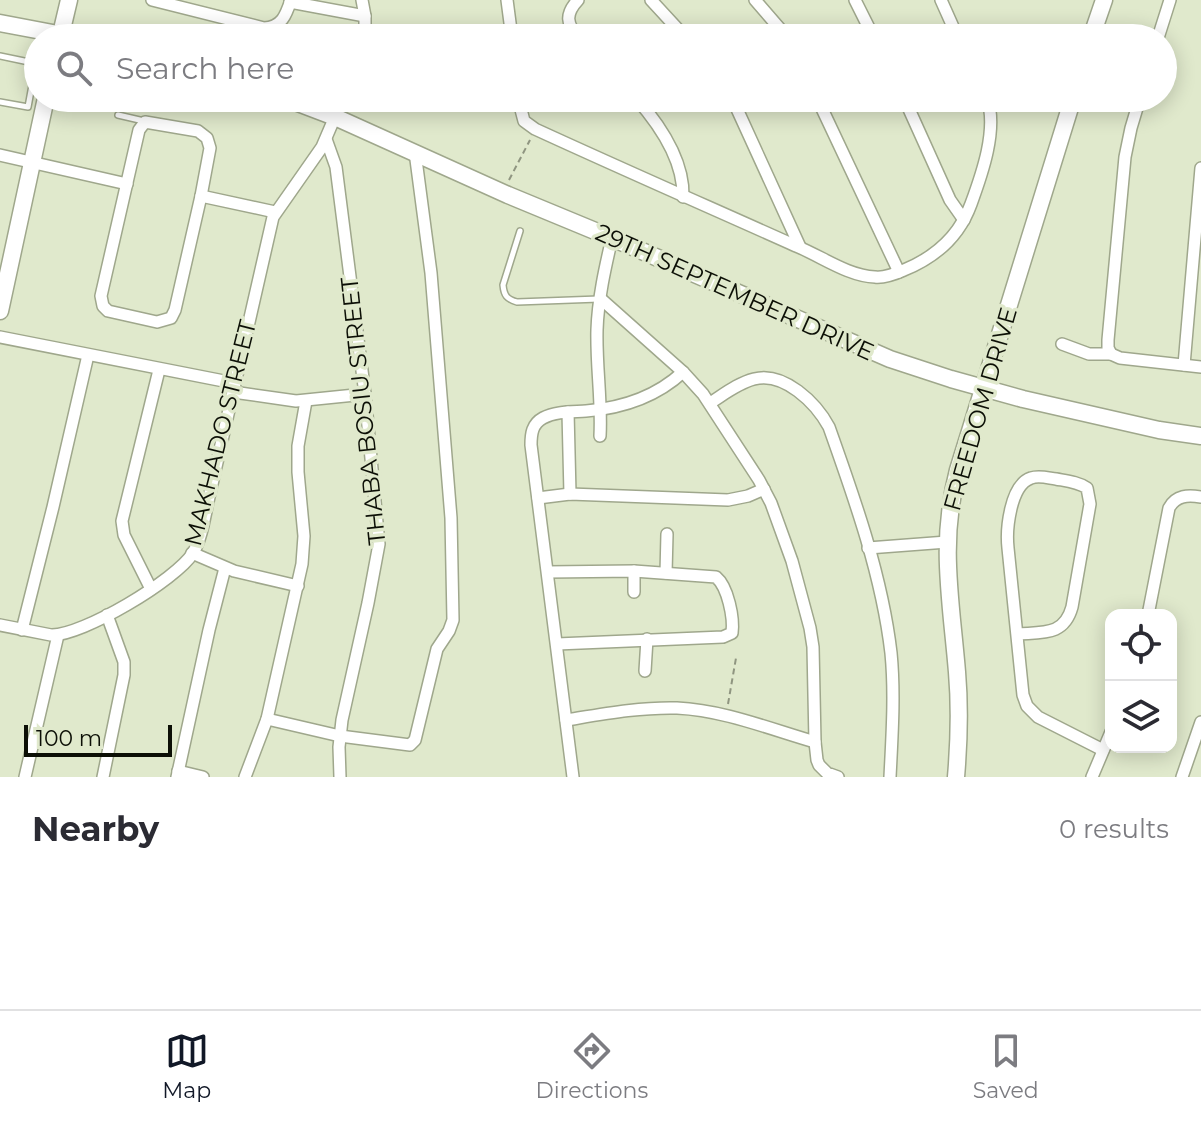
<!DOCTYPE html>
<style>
body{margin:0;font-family:Montserrat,sans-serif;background:#f7f7f7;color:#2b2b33}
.controls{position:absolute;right:24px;bottom:24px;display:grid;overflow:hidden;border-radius:16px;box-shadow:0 4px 20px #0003}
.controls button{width:72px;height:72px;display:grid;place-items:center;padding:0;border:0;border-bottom:2px solid #e1e1e2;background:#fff;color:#2b2b33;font:40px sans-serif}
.scale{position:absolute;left:24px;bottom:20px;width:148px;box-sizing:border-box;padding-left:8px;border:4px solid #0c0f06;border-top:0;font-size:22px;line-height:28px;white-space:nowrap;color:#0c0f06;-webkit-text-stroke:6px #e0e9cc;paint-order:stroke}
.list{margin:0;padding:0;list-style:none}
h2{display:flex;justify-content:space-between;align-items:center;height:104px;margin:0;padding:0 32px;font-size:34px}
h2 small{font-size:26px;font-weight:400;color:#7c7c81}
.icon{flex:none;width:44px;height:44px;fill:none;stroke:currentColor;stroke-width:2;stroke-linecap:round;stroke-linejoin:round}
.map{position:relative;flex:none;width:1201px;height:777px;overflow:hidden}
.search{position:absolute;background:#fff;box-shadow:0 4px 20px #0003;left:24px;right:24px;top:24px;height:88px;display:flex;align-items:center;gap:20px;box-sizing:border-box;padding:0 28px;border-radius:44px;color:#7c7c81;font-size:30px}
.sheet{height:232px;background:#fff}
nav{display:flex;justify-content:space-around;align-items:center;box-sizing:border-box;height:112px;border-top:2px solid #e1e1e2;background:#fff;font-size:22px;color:#7c7c81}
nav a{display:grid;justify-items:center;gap:4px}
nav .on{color:#111827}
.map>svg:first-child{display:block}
</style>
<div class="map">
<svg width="1201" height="777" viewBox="0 0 1201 777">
<rect width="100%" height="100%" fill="#e0e9cc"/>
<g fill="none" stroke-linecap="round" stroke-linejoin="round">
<g stroke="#9fa78c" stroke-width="8">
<g id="lane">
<path d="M0,56l29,6 6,7 -7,38 -28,-5"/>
<path d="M118,115l26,6"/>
<path d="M520,231l-17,54c1,11 4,14 14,17l82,-3"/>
</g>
</g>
<g stroke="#9fa78c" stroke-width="14">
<g id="street">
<path d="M152,0l112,28c18,-1 22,-13 27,-28"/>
<path d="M362,0l3,16v22"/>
<path d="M507,0l5,38"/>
<path d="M578,0c-13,14 -12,24 1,38"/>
<path d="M651,0l35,38"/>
<path d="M755,0l33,38"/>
<path d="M855,0l19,38"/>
<path d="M941,0l17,38"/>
<path d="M290,2l75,14"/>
<path d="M1158,38l12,-38"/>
<path d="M518,98l6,23 11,8c87,40 174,78 261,117 25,10 52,30 79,31 9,1 20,-3 29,-7 32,-13 55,-33 67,-66 11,-30 27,-75 16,-106"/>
<path d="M636,98c23,26 48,63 47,99"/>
<path d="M732,98l68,149"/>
<path d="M817,98l82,174"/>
<path d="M904,98l46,102 14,20"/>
<path d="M145,122l53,9 9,7 3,10 -9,48 -26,114 -4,8 -14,4 -49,-11 -5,-5 -2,-10 38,-166z"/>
<path d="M326,139l10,28 29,227 14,150 -11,59 -26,117 -3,27 1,30"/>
<path d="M0,155l127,29"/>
<path d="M201,196l74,16"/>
<path d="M601,299l82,73 20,22 56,86 12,23 21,58 18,67 3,19 2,95 2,18 2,5 8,8 11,4"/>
<path d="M0,337l234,46"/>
<path d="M1062,344l27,10h22l9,4 81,9"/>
<path d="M1111,354l-3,-6v-8l17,-183 6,-29 9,-30"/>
<path d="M1184,365l17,-197"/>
<path d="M233,392l63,9 69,-7"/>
<path d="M710,403c13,-8 28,-20 44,-24 30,-8 62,24 75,48 26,73 53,149 62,226 4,41 1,83 -1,124"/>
<path d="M568,412l2,82"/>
<path d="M600,436c2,-35 -4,-70 -3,-106 1,-31 8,-62 15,-92"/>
<path d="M538,498l32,-4 158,6 20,-4 16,-7"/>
<path d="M868,548l79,-6"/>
<path d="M192,553l42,18 64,15"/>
<path d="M634,571v21"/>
<path d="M548,572l86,-1 82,6c12,10 18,41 16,56l-9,4 -166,7"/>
<path d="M666,573l1,-39"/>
<path d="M151,589l-27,-54 -2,-14 37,-151"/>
<path d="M1148,615l21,-107c7,-13 19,-13 32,-11"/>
<path d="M0,625l51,10c31,1 125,-55 142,-82 10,-17 12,-41 17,-60l63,-276 49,-70 21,-49"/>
<path d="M22,630l31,-123 35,-152"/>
<path d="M1017,634c26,-2 47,2 55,-27l18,-103 -3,-16c-9,-6 -20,-7 -31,-9 -8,-1 -17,-4 -25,-1 -21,7 -25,52 -23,70l15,147 4,11 11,11 65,33"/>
<path d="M645,671l2,-32"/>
<path d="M267,719l73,17 70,9 5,-5 22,-91 12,-18 4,-11 -2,-102 -20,-245 -16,-121"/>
<path d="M566,720c37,-6 74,-13 111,-12 46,2 93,21 138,34"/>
<path d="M178,771l25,6"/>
<path d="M25,777l33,-142"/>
<path d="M103,777l21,-102v-13l-17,-47"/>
<path d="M177,777l32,-147 16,-62"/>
<path d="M245,777l22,-58 35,-155 2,-28 -6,-64v-26l8,-45"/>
<path d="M573,777l-42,-332c0,-11 1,-21 12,-27 13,-7 29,-6 43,-7 37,-3 70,-14 97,-39"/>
<path d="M1092,777l19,-45"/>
<path d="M1182,777l19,-55"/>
</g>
</g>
<g stroke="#9fa78c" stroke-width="19">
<g id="secondary">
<path d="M0,23l79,15"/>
<path d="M60,38l9,-38"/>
<path d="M1091,38l13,-38"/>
<path d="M285,98l50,19 173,78 104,43 278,121 61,20 72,20 136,31 42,6"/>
<path d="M0,311l46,-213"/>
<path d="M956,777c3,-35 4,-70 1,-105 -6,-73 -18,-129 1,-202l115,-372"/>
</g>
</g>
<g stroke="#8f9580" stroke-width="2" stroke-dasharray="6 4" stroke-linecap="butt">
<path d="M509,180l21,-40"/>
<path d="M728,704l8,-46"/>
</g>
<use href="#lane" stroke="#fff" stroke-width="5"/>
<use href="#street" stroke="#fff" stroke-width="11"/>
<use href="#secondary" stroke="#fff" stroke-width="16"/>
</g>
<g text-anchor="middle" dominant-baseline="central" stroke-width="7" stroke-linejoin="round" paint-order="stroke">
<g font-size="24" fill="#0c0f06" stroke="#e0e9cc">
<text transform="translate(735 292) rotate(24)">29TH SEPTEMBER DRIVE</text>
<text transform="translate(980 409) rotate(-74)">FREEDOM DRIVE</text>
<text transform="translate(363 411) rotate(-96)">THABA BOSIU STREET</text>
<text transform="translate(220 433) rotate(-76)">MAKHADO STREET</text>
</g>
</g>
</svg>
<div class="controls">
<button><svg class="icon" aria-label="locate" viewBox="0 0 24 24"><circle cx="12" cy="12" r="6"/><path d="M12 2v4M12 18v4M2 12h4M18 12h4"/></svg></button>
<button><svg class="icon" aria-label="layers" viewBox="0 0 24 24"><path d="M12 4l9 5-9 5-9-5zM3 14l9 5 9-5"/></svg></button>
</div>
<div class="scale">100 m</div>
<div class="search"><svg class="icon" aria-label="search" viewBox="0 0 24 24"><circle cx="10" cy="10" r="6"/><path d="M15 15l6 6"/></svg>Search here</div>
</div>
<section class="sheet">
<h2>Nearby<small>0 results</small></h2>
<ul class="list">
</ul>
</section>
<nav>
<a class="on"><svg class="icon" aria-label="map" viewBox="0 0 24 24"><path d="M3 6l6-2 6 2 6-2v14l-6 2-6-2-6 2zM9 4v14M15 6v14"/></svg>Map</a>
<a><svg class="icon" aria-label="directions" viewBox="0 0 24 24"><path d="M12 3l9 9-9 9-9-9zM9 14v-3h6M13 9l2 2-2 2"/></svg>Directions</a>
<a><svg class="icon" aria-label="saved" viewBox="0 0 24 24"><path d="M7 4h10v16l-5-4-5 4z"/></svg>Saved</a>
</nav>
